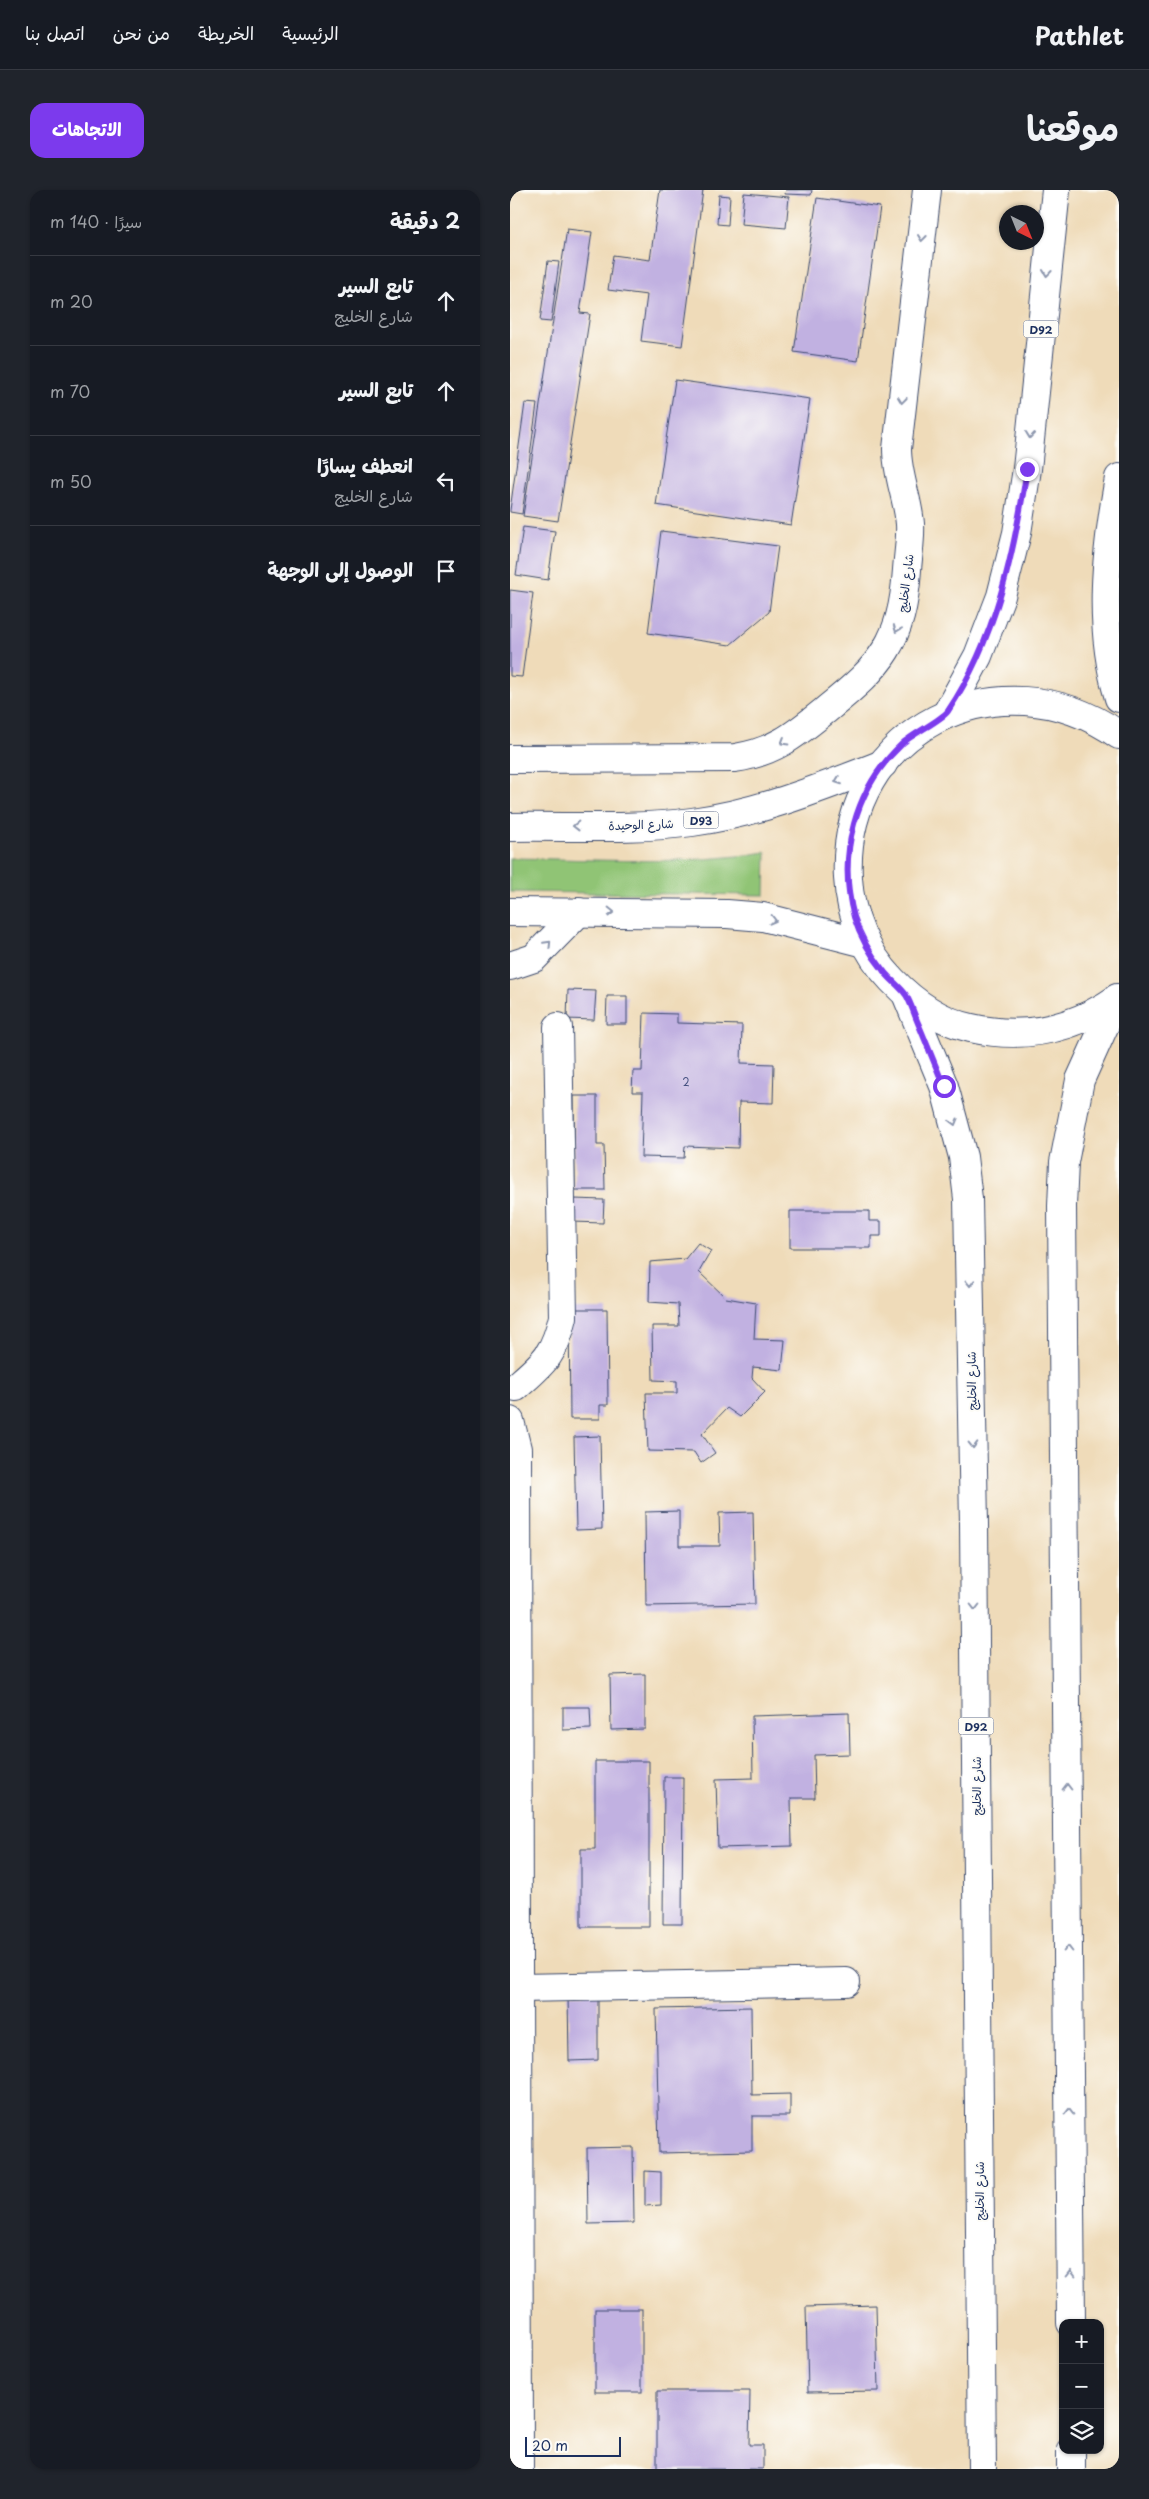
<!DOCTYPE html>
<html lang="ar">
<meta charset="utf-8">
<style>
body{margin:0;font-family:"Playpen Sans","Playpen Sans Arabic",sans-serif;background:#20242c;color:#f1f3f6;direction:rtl}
.controls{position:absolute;right:15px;bottom:15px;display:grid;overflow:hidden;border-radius:10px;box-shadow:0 1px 4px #0004}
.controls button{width:45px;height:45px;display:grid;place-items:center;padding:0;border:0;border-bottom:1px solid #363941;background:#171b24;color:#f1f3f6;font:25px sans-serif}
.compass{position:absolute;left:489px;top:15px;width:45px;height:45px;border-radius:50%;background:#171b24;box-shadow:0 1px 4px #0004;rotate:137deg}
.scale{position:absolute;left:15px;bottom:12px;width:96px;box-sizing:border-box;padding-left:5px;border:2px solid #1b2f5e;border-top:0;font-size:14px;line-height:18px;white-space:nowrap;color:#1b2f5e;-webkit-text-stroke:4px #fdfcf7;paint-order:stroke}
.stop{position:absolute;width:15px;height:15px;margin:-11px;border:4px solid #7c3aed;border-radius:50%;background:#fff}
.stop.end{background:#7c3aed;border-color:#fff;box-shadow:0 1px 5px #0008}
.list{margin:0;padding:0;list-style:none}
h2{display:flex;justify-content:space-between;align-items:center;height:65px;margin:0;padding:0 20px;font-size:21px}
h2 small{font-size:16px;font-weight:400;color:#9ea1a6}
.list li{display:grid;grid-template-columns:32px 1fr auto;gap:15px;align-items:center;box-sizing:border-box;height:90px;padding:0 20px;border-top:1px solid #363941}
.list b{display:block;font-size:19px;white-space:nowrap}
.list p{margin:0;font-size:16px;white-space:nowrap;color:#9ea1a6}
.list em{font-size:16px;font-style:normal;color:#9ea1a6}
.icon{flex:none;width:28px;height:28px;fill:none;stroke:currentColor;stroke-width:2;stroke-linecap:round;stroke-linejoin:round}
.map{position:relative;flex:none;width:609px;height:2279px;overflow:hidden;direction:ltr;border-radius:15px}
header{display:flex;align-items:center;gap:30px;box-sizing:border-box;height:70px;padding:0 25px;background:#171b24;border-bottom:1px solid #363941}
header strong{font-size:24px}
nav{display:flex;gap:28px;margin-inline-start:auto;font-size:18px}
.intro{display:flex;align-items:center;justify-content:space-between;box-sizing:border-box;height:120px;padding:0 30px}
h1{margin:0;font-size:35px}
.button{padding:12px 22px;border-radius:15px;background:#7c3aed;color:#fff;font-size:18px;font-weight:700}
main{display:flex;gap:30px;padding:0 30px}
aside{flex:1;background:#171b24;border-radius:15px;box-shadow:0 1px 4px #0004}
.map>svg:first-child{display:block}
</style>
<header>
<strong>Pathlet</strong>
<nav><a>الرئيسية</a><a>الخريطة</a><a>من نحن</a><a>اتصل بنا</a></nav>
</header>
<div class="intro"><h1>موقعنا</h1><a class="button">الاتجاهات</a></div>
<main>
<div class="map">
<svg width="609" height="2279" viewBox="0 0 609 2279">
<rect width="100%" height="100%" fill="#fdfcf7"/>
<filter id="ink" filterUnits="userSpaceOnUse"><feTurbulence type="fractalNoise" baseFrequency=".02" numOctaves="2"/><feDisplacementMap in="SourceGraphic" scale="10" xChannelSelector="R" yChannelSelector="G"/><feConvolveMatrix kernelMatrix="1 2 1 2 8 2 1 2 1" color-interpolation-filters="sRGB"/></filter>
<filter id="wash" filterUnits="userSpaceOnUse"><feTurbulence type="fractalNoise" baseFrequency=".0096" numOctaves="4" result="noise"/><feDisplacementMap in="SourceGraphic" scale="20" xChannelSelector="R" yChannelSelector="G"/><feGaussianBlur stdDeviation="1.12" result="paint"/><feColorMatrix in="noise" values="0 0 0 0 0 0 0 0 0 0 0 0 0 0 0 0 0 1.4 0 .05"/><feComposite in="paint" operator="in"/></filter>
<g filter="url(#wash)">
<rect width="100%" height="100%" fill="#efdbb9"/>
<path fill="#90c475" stroke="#567a6a" d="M256,662l-1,43 -255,-3v-34c85,1 172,8 256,-6z"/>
<g id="blocks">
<g fill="#c1b1e1">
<path d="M150,0h43l-21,156 -41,-5 6,-46 -39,-5 5,-35 37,5z"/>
<path d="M276,0h26l-1,5 -26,-1z"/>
<path d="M234,3l45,4 -3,31 -45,-4z"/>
<path d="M209,5l11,1 -2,29 -11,-1z"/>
<path d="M307,8l63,9 -22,154 -64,-9z"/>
<path d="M57,39l25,3 -12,81 10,1 -32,207 -35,-5z"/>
<path d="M38,71l11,1 -8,60 -11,-1z"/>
<path d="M165,190l135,19 -19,126 -135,-20z"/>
<path d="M15,213l12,1 -15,110 -12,-2v-2z"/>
<path d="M13,337l32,4 -7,49 -32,-5z"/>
<path d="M151,341l117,15 -9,66 -39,33 -82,-12z"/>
<path d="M0,400l23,3 -11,84 -12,-1z"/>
<path d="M58,800l28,1 -2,29 -27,-1z"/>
<path d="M97,806h20v28h-21z"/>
<path d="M134,823l33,1v9l65,2 -1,38 33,1 -1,39 -34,-1 -1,46 -53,-2 -1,12 -43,-1 2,-65h-11l1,-21h9z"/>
<path d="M64,906h23v49h7l1,45h-30z"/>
<path d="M64,1009l30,1 -1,23 -30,-1z"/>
<path d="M280,1021h79v10h12v15h-10v12h-81z"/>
<path d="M188,1053l13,8 -12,21 27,26 30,5 -2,36 31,1 -3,30 -29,-3 -1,11 13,14 -25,25 -13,-9 -25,26 13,19 -14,10 -7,-11 -46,-1 -2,-58h31v-12l-24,-1 -1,-54h27l-1,-22 -29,-2 1,-40 35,-3z"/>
<path d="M59,1119h38l1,96h-8v14h-30z"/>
<path d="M90,1246l2,93 -26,1 -2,-93z"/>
<path d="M169,1321v35h41l-1,-33 34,-1 2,92 -109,2 -1,-94z"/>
<path d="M135,1484v55l-34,1 -1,-55z"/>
<path d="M53,1517h27l1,22 -28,1z"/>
<path d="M339,1523l1,41 -36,1 1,43h-24l1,48 -74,2 -2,-69 37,-1 -1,-62z"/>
<path d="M85,1571h54v166h-68v-78h14z"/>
<path d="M154,1587h19l-1,147h-19z"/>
<path d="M88,1803v67l-29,1 -1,-67z"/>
<path d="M241,1817l1,88 38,-1v22h-38v35l-93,2 -3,-144z"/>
<path d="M123,1957l1,76 -46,1 -1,-76z"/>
<path d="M135,1981l16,1v33l-16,1z"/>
<path d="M366,2115l2,86 -70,1 -2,-85z"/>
<rect x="85" y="2119" width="47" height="83"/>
<path d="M147,2201h93l-1,54h14v24h-106z"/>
</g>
</g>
</g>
<g filter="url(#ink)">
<use href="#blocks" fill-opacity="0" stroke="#3b496c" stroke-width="1"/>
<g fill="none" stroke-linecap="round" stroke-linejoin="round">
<g stroke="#3b496c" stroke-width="30">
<g id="minor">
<path d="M0,569l225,-1c40,-6 61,-24 92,-49 55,-44 75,-67 80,-139 1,-15 4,-31 3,-46 -2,-25 -13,-49 -13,-75l30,-259"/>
<path d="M0,776l24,-8 45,-46"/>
<path d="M6,1197c28,-25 38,-31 47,-70l-5,-290"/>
<path d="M0,1231l7,28 2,1020"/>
<path d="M8,1798l328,-6"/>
</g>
</g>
<g stroke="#3b496c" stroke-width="30">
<g id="major">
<path d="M609,288c-13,73 -22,148 0,220"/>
<path d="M437,523l31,-57 23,-60 16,-63 10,-64 29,-279"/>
<path d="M0,637c60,-1 122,3 182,-5 67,-9 129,-34 191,-58"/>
<path d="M0,722l217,2 36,3 102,26"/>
<path d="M396,804l38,92 19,71 5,42 6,325 8,945"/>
<path d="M608,808c-44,31 -94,42 -147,30 -31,-7 -57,-25 -79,-48 -26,-27 -42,-64 -44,-102 -8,-148 152,-227 271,-143"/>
<path d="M561,2133l-9,-1117 2,-44 16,-82 37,-82"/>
<path d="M561,2279v-19"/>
</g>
</g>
<use href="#minor" stroke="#fff" stroke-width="28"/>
<use href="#major" stroke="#fff" stroke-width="28"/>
</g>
<defs><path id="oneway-chevron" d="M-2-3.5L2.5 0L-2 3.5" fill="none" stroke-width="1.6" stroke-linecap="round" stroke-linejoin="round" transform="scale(1.25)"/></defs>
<g stroke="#8d97ae">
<use href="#oneway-chevron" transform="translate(412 48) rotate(97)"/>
<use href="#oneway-chevron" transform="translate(537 83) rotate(96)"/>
<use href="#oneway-chevron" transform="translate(392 210) rotate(97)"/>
<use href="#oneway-chevron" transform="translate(520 245) rotate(96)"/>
<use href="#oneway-chevron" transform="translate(387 439) rotate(111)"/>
<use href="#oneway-chevron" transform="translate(274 552) rotate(149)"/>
<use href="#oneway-chevron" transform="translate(328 591) rotate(159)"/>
<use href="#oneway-chevron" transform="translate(66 636) rotate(179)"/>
<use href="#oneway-chevron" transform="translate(101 722) rotate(1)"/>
<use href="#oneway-chevron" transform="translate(263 730) rotate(14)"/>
<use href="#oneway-chevron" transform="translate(38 754) rotate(-46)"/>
<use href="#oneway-chevron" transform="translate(444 932) rotate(75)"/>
<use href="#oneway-chevron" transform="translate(460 1093) rotate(89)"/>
<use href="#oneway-chevron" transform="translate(463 1255) rotate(89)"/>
<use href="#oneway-chevron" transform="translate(465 1417) rotate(90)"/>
<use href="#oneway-chevron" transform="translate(557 1597) rotate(-90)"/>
<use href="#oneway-chevron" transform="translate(558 1759) rotate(-90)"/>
<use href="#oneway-chevron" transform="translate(559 1922) rotate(-90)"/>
<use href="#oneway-chevron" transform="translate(561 2084) rotate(-90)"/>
</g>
</g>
<g fill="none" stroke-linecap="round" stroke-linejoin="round" filter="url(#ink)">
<path stroke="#7c3aed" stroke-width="6" d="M434,896c-9,-21 -17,-42 -26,-63 -4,-9 -7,-20 -12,-28 -6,-9 -17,-16 -23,-25 -12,-15 -23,-34 -29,-53 -17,-62 1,-129 48,-173 10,-10 40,-24 46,-33 48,-72 66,-158 79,-242"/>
</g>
<g text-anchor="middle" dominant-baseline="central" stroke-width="4" stroke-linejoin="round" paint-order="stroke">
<g font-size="10" fill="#44507f">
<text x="176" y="891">2</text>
</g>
<g fill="#fdfcf7" stroke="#5f6c8c" stroke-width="1">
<rect x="513.5" y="130.5" width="35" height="17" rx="4"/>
<rect x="173.5" y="621.5" width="35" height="17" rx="4"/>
<rect x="448.5" y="1527.5" width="35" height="17" rx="4"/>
</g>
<g font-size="11" font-weight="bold" fill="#1b2f5e">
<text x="531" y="139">D92</text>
<text x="191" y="630">D93</text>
<text x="466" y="1536">D92</text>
</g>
<g font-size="12" fill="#1b2f5e" stroke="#fdfcf7">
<text transform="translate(395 393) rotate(-83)">شارع الخليج</text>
<text transform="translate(131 634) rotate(-2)">شارع الوحيدة</text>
<text transform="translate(461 1191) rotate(-91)">شارع الخليج</text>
<text transform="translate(466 1596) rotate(-90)">شارع الخليج</text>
<text transform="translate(469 2001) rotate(-90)">شارع الخليج</text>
</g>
</g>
</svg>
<div class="controls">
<button>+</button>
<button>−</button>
<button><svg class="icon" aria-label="layers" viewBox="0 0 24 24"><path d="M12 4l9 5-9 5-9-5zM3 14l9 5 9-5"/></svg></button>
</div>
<svg class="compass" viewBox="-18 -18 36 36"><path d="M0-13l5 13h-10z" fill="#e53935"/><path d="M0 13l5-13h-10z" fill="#9ea1a6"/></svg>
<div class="scale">20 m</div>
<div class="stop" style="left:434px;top:896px"></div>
<div class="stop end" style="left:517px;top:279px"></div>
</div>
<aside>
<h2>2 دقيقة<small>سيرًا · 140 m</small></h2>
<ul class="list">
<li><svg class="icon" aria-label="ahead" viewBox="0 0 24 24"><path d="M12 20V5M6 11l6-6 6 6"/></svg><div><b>تابع السير</b><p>شارع الخليج</p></div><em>20 m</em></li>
<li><svg class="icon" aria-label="ahead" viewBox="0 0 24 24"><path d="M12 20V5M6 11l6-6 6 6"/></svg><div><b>تابع السير</b></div><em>70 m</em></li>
<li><svg class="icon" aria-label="left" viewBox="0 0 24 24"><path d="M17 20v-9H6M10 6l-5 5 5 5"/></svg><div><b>انعطف يسارًا</b><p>شارع الخليج</p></div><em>50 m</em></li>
<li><svg class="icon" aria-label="arrive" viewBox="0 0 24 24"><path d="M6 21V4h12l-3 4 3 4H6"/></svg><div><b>الوصول إلى الوجهة</b></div></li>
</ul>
</aside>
</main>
